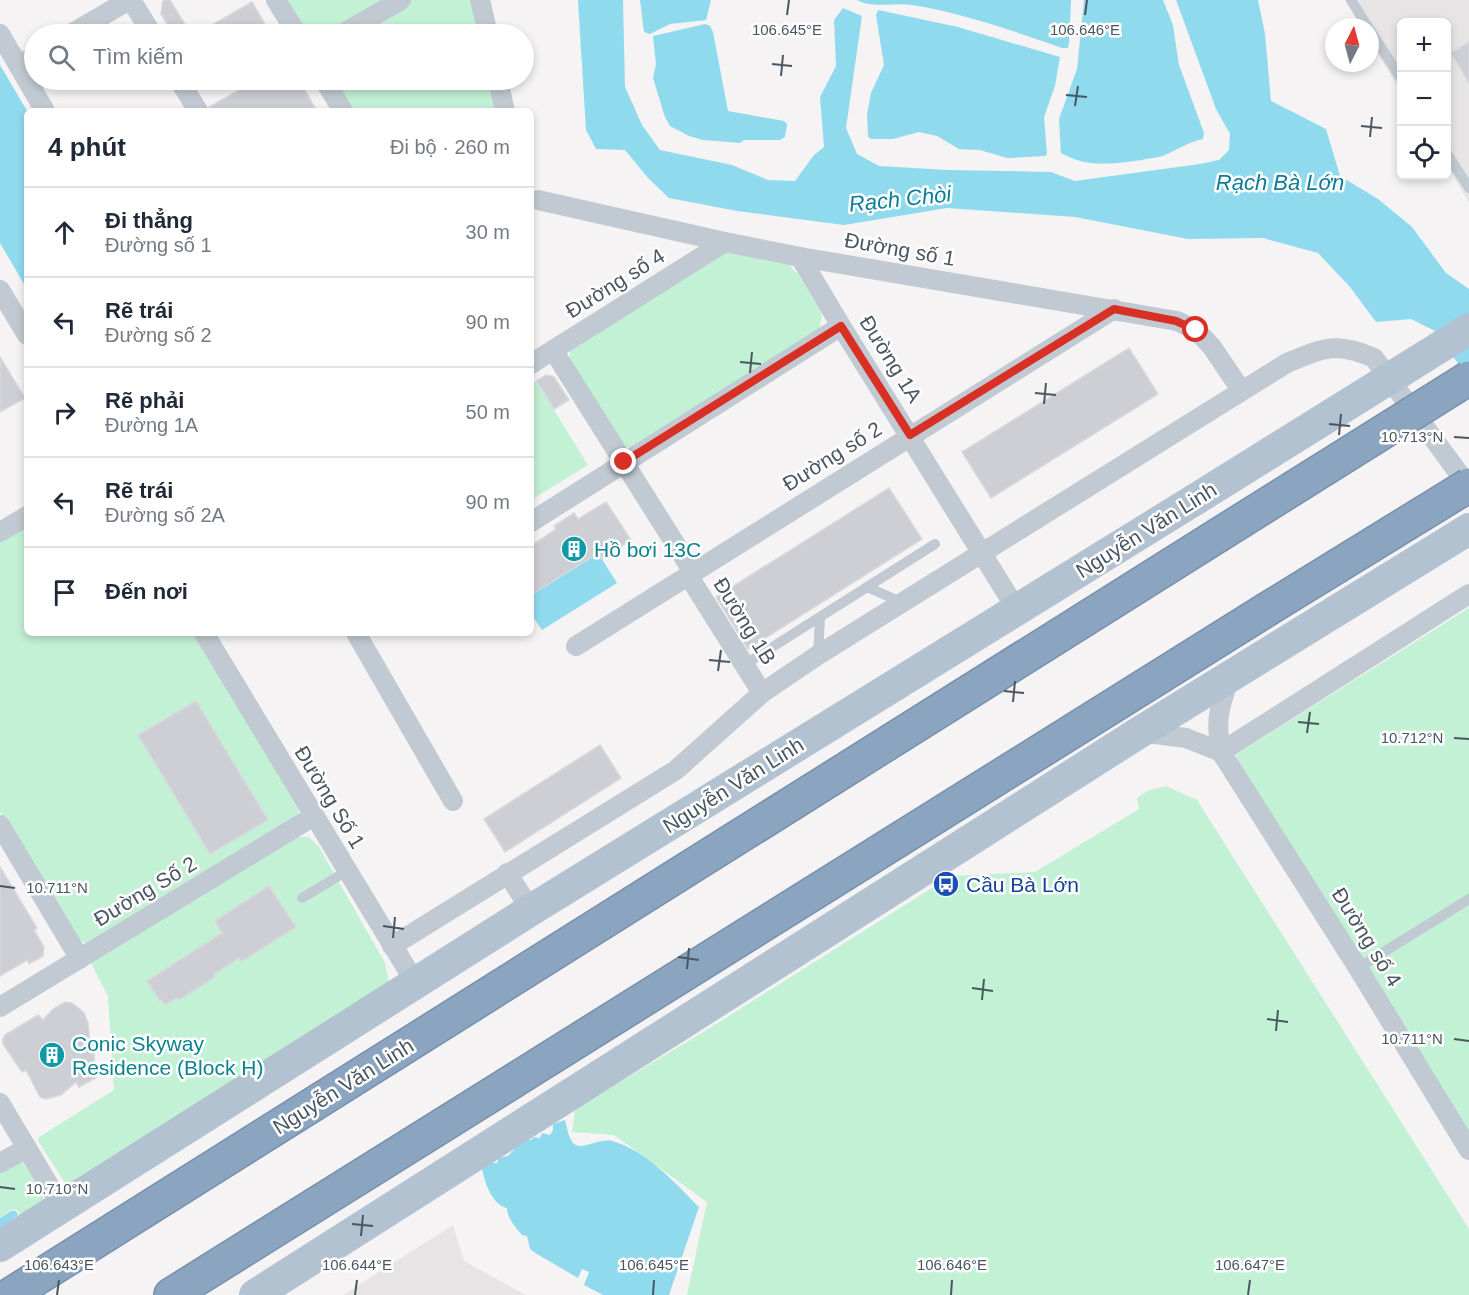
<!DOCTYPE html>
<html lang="vi">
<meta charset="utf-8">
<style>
body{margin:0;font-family:Helvetica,sans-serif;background:#f2f2f3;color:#1f2937}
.controls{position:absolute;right:18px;top:18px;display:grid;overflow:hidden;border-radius:9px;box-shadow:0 3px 9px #0003}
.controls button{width:54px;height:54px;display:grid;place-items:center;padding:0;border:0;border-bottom:2px solid #e0e1e3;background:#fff;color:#1f2937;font:30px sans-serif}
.compass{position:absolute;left:1325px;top:18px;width:54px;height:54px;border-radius:50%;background:#fff;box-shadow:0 3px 9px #0003;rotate:6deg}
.stop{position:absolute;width:18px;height:18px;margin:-14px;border:4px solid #d93025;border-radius:50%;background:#fff}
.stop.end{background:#d93025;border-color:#fff;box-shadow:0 2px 6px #0008}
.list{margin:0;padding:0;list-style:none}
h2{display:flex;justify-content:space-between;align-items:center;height:78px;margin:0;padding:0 24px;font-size:26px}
h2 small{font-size:20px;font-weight:400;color:#747a83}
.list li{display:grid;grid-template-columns:39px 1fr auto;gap:18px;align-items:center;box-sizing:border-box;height:90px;padding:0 24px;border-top:2px solid #e0e1e3}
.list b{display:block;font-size:22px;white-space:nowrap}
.list p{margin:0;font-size:20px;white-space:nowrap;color:#747a83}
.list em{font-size:20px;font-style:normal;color:#747a83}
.icon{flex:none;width:33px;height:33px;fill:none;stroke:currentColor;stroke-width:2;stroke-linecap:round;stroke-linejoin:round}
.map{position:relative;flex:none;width:1469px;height:1295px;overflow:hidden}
.search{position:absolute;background:#fff;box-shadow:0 3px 9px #0003;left:24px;top:24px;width:510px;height:66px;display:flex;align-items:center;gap:15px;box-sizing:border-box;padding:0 21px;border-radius:33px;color:#747a83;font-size:22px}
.panel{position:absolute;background:#fff;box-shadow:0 3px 9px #0003;left:24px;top:108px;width:510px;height:528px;border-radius:9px}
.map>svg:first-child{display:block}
</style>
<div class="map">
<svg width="1469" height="1295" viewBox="0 0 1469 1295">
<rect width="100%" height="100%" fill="#f5f3f3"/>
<g fill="#e6e4e5">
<path d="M1345,0h124v203l-22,-37 -1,-144h-44l-1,70 -31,-51v-14h-9z"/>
<path d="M453,1225l11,36 62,34h-183z"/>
</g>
<g fill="#c3f1d5">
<path d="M282,0h106l-59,34h-27z"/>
<path d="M412,0h63l8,34h-130z"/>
<path d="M332,80h161l8,31h-150z"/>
<path d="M728,252l61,13 9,9 22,36 2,6 -3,14 -186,118 -9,-2 -55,-87 2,-10z"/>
<path d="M536,381l52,84 -57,35v-115z"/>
<path d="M27,526v107h166l103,164 4,13 -3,5 -211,128 -11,-5 -75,-127v-269z"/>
<path d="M1469,608v531l-233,-380 1,-5z"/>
<path d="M1166,786l31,14 272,429v66h-782l20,-93 -93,-67 -42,-3 3,-23 125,-75 251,-158 84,-4 104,-63 -2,-11 10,-7z"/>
<path d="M295,837h14l10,10 66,116 4,19 -322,204 -29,-45 1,-4 75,-47 -6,-94 -18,-35z"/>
<path d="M22,1160l20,32 3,10 -22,18 -6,-10h-6l-11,7v-44z"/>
</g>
<g fill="#90daee">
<path d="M578,0h45l2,87 17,38 18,25 72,15 36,15 27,1 19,-26 10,-8 -4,-50 16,-31 -2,-46 9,-12 19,8 -16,112 11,26 22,12 69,4 103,2 24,9 125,-17 19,-4 10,-10 1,-16 -14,-25 -40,-109h82l7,34 6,67 55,28 14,47 38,23 34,28 34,46 23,16v90l-34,-48 -24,-12 -35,3 -26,-35 -32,-34 -55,-15 -75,1 -113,-22 -128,-9 -103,17 -107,-14 -68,-13 -21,-20 -23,-28 -29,-1 -10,-19z"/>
<path d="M640,0h71l-5,20 -36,4 -20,10 -6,-2z"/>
<path d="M857,0h214l-2,44 -1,4h-6c-49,-17 -99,-35 -150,-43 -18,-3 -39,4 -55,-5z"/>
<path d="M1084,0h79l10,25 6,40 25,68 -1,6c-14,3 -25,10 -38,16 -7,3 -15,3 -23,5 -27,4 -56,8 -81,-7l-2,-34 18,-50z"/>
<path d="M878,10l80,17 102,30 -5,29 -11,31 3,37 -2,2 -38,2 -27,-8 -21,-1 -22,-13 -18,-4 -26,7h-22l-3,-2 -1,-23 4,-21 13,-28 -8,-50z"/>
<path d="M705,24l5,2 3,6 15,79 56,10 3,3 -2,13 -5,3h-36l-4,3 -37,-3 -14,-4 -19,-10 -5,-9 -12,-39 3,-14 -3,-28z"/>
<path d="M0,65l27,46v178l-27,-46z"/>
<path d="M598,553l19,30 -75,47 -11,-16v-19z"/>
<path d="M565,1120c2,7 4,22 11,25 9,4 23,-7 36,-4 34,9 63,42 87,66l-30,88h-66l-19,-10 5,-13 -7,-3 -4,9 -41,-24 -7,-5 -3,-13 -5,-1c-6,-7 -15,-17 -15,-27 -15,-3 -23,-27 -25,-40l4,-5h11l2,-5 9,-2 15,-16h8l3,-3 6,1 2,-5 8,2 3,-5v-6z"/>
<path d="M11,1211h5l2,4 -18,13v-10z"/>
</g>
<g fill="#cdcfd5" stroke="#d7d9de" stroke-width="1.5">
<path d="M163,0h7l21,34h-18l-12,-20z"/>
<path d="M252,2l19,32h-75z"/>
<path d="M1469,42v41l-18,-30z"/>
<path d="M257,80h42l18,31h-107l-1,-4z"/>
<path d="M1129,348l29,46 -167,104 -29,-46z"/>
<path d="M0,357l25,41 -25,14z"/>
<path d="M546,375l8,2 15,23 -15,9 -17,-28z"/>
<path d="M889,488l33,51 -174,110 -32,-52z"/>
<path d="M606,502l25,38 -29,19 -4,-6 -67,42v-49l25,-17 -2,-3 20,-13 4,6z"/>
<path d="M196,701l72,119 -58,34 -72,-119z"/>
<path d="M600,745l21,33 -116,74 -21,-33z"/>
<path d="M0,867l37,61 -3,2 10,17 -1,9 -14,8 -2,-4 -27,16z"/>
<path d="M269,886l27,41 -55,35 -2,-4 -25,16 1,3 -36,23 -2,-2 -12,7 -3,-5 -2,1 -13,-20 75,-48 -7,-12z"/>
<path d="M65,1002l7,1 12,10 4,10 2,21h3l3,34 -17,9 -3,-5 -15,13 -15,4 -6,-2 -14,-27 -4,2 -19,-28v-5l2,-4 33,-20 5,5 10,-11z"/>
</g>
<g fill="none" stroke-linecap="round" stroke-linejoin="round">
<g stroke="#7690ad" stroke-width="36">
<g id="highway">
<path d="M10,1295l1207,-759"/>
<path d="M171,1295l1095,-685"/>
</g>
</g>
<g stroke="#c1cad2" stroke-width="10">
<path d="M1351,0l17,27"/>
<path d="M1370,30l32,50"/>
<path d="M1446,152l23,36"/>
<path d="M867,587l34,15"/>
<path d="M818,655l2,-37"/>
<path d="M752,660l183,-116"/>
<path d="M302,898l45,-27"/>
<path d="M1358,968l111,-69"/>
</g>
<g stroke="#c1cad2" stroke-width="20">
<path d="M131,0l21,34"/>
<path d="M276,0l21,34"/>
<path d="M480,0l8,34"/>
<path d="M0,34l45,77"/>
<path d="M71,34l58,-34"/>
<path d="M342,34l59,-34"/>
<path d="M19,66l15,-10"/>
<path d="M179,80l19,31"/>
<path d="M324,80l19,31"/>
<path d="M498,80l7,31"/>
<path d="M538,200l187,42 75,15 377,64 19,9 16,17 29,43"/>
<path d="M800,257l41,69 176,284"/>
<path d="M0,290l27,45"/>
<path d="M553,350l140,222"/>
<path d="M531,364l194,-122"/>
<path d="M531,522l310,-196"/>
<path d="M0,532l27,-16"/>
<path d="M688,575l74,118"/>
<path d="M204,633l212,351"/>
<path d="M356,633l97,168"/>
<path d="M576,646l538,-337"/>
<path d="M1230,677c-11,31 -15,43 -9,75l137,216 111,182"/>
<path d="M1140,732l46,6 35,14"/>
<path d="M1221,752l248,-158"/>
<path d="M0,825l80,134"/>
<path d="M507,873l24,37"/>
<path d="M392,946l284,-176 86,-77 56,-38 469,-292c36,-15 50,-22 87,-5l95,129"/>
<path d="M0,1007l314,-191"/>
<path d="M0,1103l62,104"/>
<path d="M0,1163l27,-15"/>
</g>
<g stroke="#b3c2d1" stroke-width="32">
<path d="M0,1246l531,-336 665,-411"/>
<path d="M255,1295l885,-563 329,-203"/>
</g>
<use href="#highway" stroke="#8ba5c1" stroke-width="33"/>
<g stroke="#7690ad" stroke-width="36" stroke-linecap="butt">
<g id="highway-bridge">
<path d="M1217,536l252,-158"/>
<path d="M1266,610l203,-125"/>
</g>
</g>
<path stroke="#b3c2d1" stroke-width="32" d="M1196,499l273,-170"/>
<use href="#highway-bridge" stroke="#8ba5c1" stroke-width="33"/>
</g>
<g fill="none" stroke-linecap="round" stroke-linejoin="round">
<path stroke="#d93025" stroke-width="8" d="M624,462l217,-136 69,109 204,-126 62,12 20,9"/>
</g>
<path fill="none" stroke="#4a5661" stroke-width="2" d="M787,15l2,-15M1085,15l2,-15M772,64l20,2M781,76l2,-21M1066,95l21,2M1075,106l3,-20M1361,126l21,2M1370,137l2,-20M740,362l21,2M750,373l2,-21M1035,393l21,2M1044,404l2,-21M1329,424l21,2M1339,435l2,-21M1454,437l15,1M709,660l21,2M718,671l3,-21M1004,691l20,2M1013,702l2,-21M1298,722l21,2M1307,733l3,-21M1454,738l15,1M0,886l15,2M383,926l21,3M393,938l2,-21M678,957l21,3M687,969l2,-21M972,988l21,3M982,1000l2,-21M1267,1019l21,3M1276,1031l2,-21M1454,1039l15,2M0,1187l15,2M352,1224l21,2M361,1236l2,-21M57,1295l2,-15M355,1295l2,-15M653,1295l1,-15M951,1295l1,-15M1248,1295l2,-15"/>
<defs>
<g id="building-disc" transform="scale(1.35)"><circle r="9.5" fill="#0f9aa8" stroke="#fff"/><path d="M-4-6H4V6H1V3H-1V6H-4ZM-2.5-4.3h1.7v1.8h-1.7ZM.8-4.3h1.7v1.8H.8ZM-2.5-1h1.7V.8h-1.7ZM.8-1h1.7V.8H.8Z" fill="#fff"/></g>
<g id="bus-disc" transform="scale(1.35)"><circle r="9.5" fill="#1a4fb4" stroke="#fff"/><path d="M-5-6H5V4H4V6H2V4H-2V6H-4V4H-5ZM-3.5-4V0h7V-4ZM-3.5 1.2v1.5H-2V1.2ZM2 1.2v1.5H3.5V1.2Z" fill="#fff"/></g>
</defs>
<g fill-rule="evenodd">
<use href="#building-disc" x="574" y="549"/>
<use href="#bus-disc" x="946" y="884"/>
<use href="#building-disc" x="52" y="1055"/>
</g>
<g text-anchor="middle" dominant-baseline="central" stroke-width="5" stroke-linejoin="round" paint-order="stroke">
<g font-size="21" fill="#4a5661" stroke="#fff">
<text transform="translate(900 249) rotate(10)">Đường số 1</text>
<text transform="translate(615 283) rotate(-32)">Đường số 4</text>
<text transform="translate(891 359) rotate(58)">Đường 1A</text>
<text transform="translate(832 456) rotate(-32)">Đường số 2</text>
<text transform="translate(1146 530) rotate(-32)">Nguyễn Văn Linh</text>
<text transform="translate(745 621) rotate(58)">Đường 1B</text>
<text transform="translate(733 785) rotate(-32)">Nguyễn Văn Linh</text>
<text transform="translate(330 797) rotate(59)">Đường Số 1</text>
<text transform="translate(145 891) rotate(-31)">Đường Số 2</text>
<text transform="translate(1367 937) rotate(58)">Đường số 4</text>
<text transform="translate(343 1086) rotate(-32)">Nguyễn Văn Linh</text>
</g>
<g font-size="21" fill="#0d838f" stroke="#fff" text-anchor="start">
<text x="594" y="549">Hồ bơi 13C</text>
<text x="72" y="1043">Conic Skyway<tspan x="72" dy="24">Residence (Block H)</tspan></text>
</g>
<g font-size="21" fill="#164399" stroke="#fff" text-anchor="start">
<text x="966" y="884">Cầu Bà Lớn</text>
</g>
<g font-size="22" font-style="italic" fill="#0c7c9b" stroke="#fff">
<text x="1280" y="182">Rạch Bà Lớn</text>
<text transform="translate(900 199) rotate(-6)">Rạch Chòi</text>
</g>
</g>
<g font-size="15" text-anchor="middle" fill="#4a5661" stroke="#fff" stroke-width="5" stroke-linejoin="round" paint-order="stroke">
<text x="787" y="35">106.645°E</text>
<text x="1085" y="35">106.646°E</text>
<text x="1412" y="442">10.713°N</text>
<text x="1412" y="743">10.712°N</text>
<text x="57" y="893">10.711°N</text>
<text x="1412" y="1044">10.711°N</text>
<text x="57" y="1194">10.710°N</text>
<text x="59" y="1270">106.643°E</text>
<text x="357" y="1270">106.644°E</text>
<text x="654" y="1270">106.645°E</text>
<text x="952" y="1270">106.646°E</text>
<text x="1250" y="1270">106.647°E</text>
</g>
</svg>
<div class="controls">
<button>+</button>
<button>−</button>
<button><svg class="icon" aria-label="locate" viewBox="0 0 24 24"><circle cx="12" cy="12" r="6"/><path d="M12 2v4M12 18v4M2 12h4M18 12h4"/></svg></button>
</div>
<svg class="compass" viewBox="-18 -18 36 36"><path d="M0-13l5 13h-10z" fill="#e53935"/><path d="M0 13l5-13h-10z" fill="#747a83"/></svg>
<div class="stop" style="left:1196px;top:330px"></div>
<div class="stop end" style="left:624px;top:462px"></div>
<div class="search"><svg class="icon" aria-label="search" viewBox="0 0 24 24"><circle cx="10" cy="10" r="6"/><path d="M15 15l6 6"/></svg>Tìm kiếm</div>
<section class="panel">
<h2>4 phút<small>Đi bộ · 260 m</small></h2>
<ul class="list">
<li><svg class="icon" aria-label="ahead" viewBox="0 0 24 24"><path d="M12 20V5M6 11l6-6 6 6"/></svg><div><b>Đi thẳng</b><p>Đường số 1</p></div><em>30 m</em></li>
<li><svg class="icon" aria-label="left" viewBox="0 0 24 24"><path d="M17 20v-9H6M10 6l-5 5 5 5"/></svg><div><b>Rẽ trái</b><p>Đường số 2</p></div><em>90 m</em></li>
<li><svg class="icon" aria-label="right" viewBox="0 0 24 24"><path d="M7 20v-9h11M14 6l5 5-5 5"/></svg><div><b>Rẽ phải</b><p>Đường 1A</p></div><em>50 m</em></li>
<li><svg class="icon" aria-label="left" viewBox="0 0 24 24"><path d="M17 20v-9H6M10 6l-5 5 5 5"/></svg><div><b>Rẽ trái</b><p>Đường số 2A</p></div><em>90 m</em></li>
<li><svg class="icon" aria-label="arrive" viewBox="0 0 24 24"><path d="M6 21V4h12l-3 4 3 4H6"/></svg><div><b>Đến nơi</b></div></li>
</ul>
</section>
</div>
